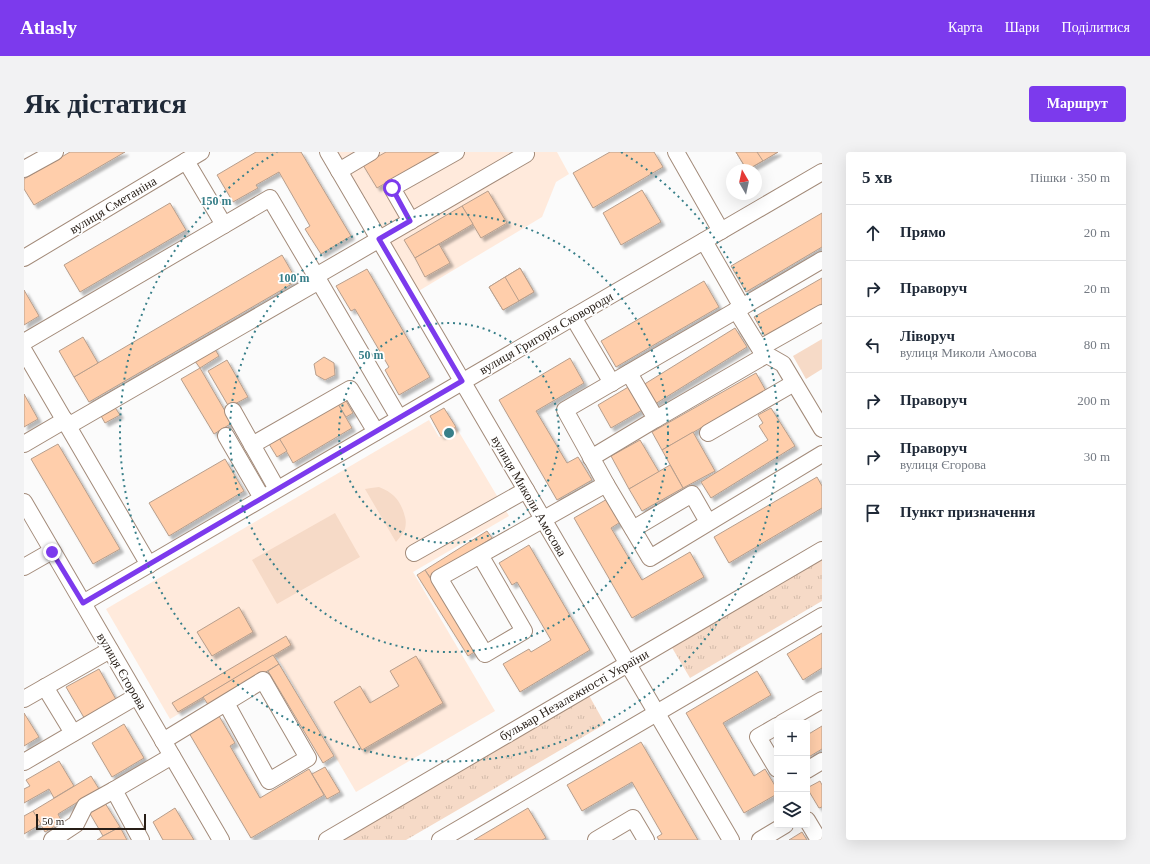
<!DOCTYPE html>
<html lang="uk">
<meta charset="utf-8">
<style>
body{margin:0;font-family:"Times New Roman",serif;background:#f2f2f3;color:#1f2937}
.controls{position:absolute;right:12px;bottom:12px;display:grid;overflow:hidden;border-radius:4px;box-shadow:0 4px 16px #0002}
.controls button{width:36px;height:36px;display:grid;place-items:center;padding:0;border:0;border-bottom:1px solid #e0e1e3;background:#fff;color:#1f2937;font:20px sans-serif}
.compass{position:absolute;left:702px;top:12px;width:36px;height:36px;border-radius:50%;background:#fff;box-shadow:0 4px 16px #0002;rotate:351deg}
.scale{position:absolute;left:12px;bottom:10px;width:110px;box-sizing:border-box;padding-left:4px;border:2px solid #271e17;border-top:0;font-size:11px;line-height:14px;white-space:nowrap;color:#271e17;-webkit-text-stroke:3px #fff;paint-order:stroke}
.stop{position:absolute;width:12px;height:12px;margin:-9px;border:3px solid #7c3aed;border-radius:50%;background:#fff}
.stop.end{background:#7c3aed;border-color:#fff;box-shadow:0 1px 4px #0008}
.list{margin:0;padding:0;list-style:none}
h2{display:flex;justify-content:space-between;align-items:center;height:52px;margin:0;padding:0 16px;font-size:17px}
h2 small{font-size:13px;font-weight:400;color:#747a83}
.list li{display:grid;grid-template-columns:26px 1fr auto;gap:12px;align-items:center;box-sizing:border-box;height:56px;padding:0 16px;border-top:1px solid #e0e1e3}
.list b{display:block;font-size:15px;white-space:nowrap}
.list p{margin:0;font-size:13px;white-space:nowrap;color:#747a83}
.list em{font-size:13px;font-style:normal;color:#747a83}
.icon{flex:none;width:22px;height:22px;fill:none;stroke:currentColor;stroke-width:2;stroke-linecap:round;stroke-linejoin:round}
.map{position:relative;flex:none;width:798px;height:688px;overflow:hidden;border-radius:4px}
header{display:flex;align-items:center;gap:24px;box-sizing:border-box;height:56px;padding:0 20px;background:#7c3aed;color:#fff}
header strong{font-size:19px}
nav{display:flex;gap:22px;margin-inline-start:auto;font-size:14px}
.intro{display:flex;align-items:center;justify-content:space-between;box-sizing:border-box;height:96px;padding:0 24px}
h1{margin:0;font-size:28px}
.button{padding:10px 18px;border-radius:4px;background:#7c3aed;color:#fff;font-size:14px;font-weight:700}
main{display:flex;gap:24px;padding:0 24px}
aside{flex:1;background:#fff;border-radius:4px;box-shadow:0 4px 16px #0002}
.map>svg:first-child{display:block}
</style>
<header>
<strong>Atlasly</strong>
<nav><a>Карта</a><a>Шари</a><a>Поділитися</a></nav>
</header>
<div class="intro"><h1>Як дістатися</h1><a class="button">Маршрут</a></div>
<main>
<div class="map">
<svg width="798" height="688" viewBox="0 0 798 688">
<defs>
<pattern id="park-tufts" width="24" height="20" patternUnits="userSpaceOnUse"><rect width="24" height="20" fill="#f6dac7"/><path d="M3 7l-1-3M5 7V3M7 7l1-3M15 17l-1-3M17 17v-4M19 17l1-3" fill="none" stroke="#d3bbaa"/></pattern>
<filter id="shadow"><feDropShadow dx="3.5" dy="3.5" stdDeviation="1" flood-color="#0004"/></filter>
</defs>
<rect width="100%" height="100%" fill="#fbfbfb"/>
<g fill="#ffeadc">
<path d="M312,0h221l12,22 -13,8 -14,35 -125,75z"/>
<path d="M405,268l10,17 17,-10 53,89 -96,56 82,139 -139,81 -79,-135 -107,62 -64,-110z"/>
</g>
<g fill="#f6dac7">
<path d="M798,187v30l-16,10 -13,-23z"/>
<path d="M355,335c15,6 22,14 26,30 1,3 1,8 0,12 -2,5 -6,9 -9,13l-31,-53 6,-1z"/>
<path d="M311,361l25,44 -83,47 -25,-44z"/>
</g>
<g fill="url(#park-tufts)">
<path d="M798,406v43l-132,77 -19,-32z"/>
<path d="M562,538l19,34 -199,116h-75z"/>
</g>
<g fill="#ffceab" stroke="#b79e8c" filter="url(#shadow)">
<path d="M46,0h55l-91,53 -10,-16v-10z"/>
<path d="M232,0h45l50,84 -30,18 -16,-25 5,-3 -31,-54 -23,13 2,3 -25,14 -16,-27z"/>
<path d="M362,0h53l-62,36 -14,-23z"/>
<path d="M586,0h44l9,15 -70,41 -20,-35z"/>
<path d="M712,0h21l6,9 -16,9z"/>
<path d="M712,0h42l-31,18z"/>
<path d="M733,0h21l-15,9z"/>
<path d="M618,38l19,32 -40,23 -18,-32z"/>
<path d="M464,39l19,32 -26,15 -19,-32z"/>
<path d="M146,51l16,27 -106,62 -16,-27z"/>
<path d="M438,54l11,18 -58,34 -11,-18z"/>
<path d="M798,61v34l-76,45 -15,-26z"/>
<path d="M415,92l11,19 -25,14 -10,-19z"/>
<path d="M258,103l15,26 -208,121 -15,-25z"/>
<path d="M496,116l14,24 -15,9 -14,-24z"/>
<path d="M496,116l14,24 -31,18 -14,-23z"/>
<path d="M343,117l63,108 -31,18 -14,-25 4,-3 -34,-58 -4,2 -15,-25z"/>
<path d="M481,125l14,24 -16,9 -14,-23z"/>
<path d="M798,126v26l-57,32 -11,-19z"/>
<path d="M680,129l15,26 -103,60 -15,-26z"/>
<path d="M0,138l15,26 -15,9z"/>
<path d="M711,176l12,19 -92,57 -12,-19z"/>
<path d="M59,185l15,26 -24,14 -15,-26z"/>
<path d="M189,194l6,10 -19,12 -8,-11z"/>
<path d="M300,205l10,6 1,12 -10,5 -9,-5 -2,-11z"/>
<path d="M546,206l14,25 -48,28 31,52 11,-6 14,23 -35,20 -58,-100z"/>
<path d="M203,208l21,37 -19,10 -21,-36z"/>
<path d="M176,216l32,55 -18,11 -33,-55z"/>
<path d="M732,221l10,18 -104,59 -10,-18z"/>
<path d="M606,234l14,23 -33,19 -13,-23z"/>
<path d="M0,242l14,25 -14,8z"/>
<path d="M321,247l8,14 -7,4 -8,-13z"/>
<path d="M314,252l14,24 -59,35 -14,-25z"/>
<path d="M90,254l6,9 -15,8 -5,-9z"/>
<path d="M420,256l12,19 -15,9 -11,-20z"/>
<path d="M747,256l24,38 -84,52 -10,-16 67,-42 -9,-14 4,-3 -5,-8z"/>
<path d="M669,280l22,39 -32,17 -21,-38z"/>
<path d="M255,286l8,13 -10,6 -8,-13z"/>
<path d="M616,288l19,32 -30,17 -18,-33z"/>
<path d="M34,292l62,105 -27,15 -62,-105z"/>
<path d="M201,307l19,32 -75,45 -20,-33z"/>
<path d="M646,313l13,23 -41,23 -13,-22z"/>
<path d="M793,325l5,9v22l-93,55 -15,-26z"/>
<path d="M585,346l13,23 -11,7 31,52 48,-28 14,25 -72,41 -58,-100z"/>
<path d="M463,379l5,7 -62,39 -5,-7z"/>
<path d="M505,393l61,105 -70,42 -17,-28 26,-15 2,3 20,-12 -34,-58 -5,3 -13,-22z"/>
<path d="M401,418l51,81 -8,5 -51,-81z"/>
<path d="M215,455l14,25 -41,24 -15,-24z"/>
<path d="M798,481v35l-19,12 -16,-26z"/>
<path d="M262,484l5,9 -113,67 -6,-9z"/>
<path d="M249,503l6,9 -70,42 -6,-9z"/>
<path d="M392,504l27,47 -81,47 -28,-48 26,-16 10,17 29,-17 -9,-15z"/>
<path d="M255,512l55,92 -11,7 -55,-92z"/>
<path d="M75,517l19,34 -32,18 -20,-34z"/>
<path d="M733,519l14,24 -48,28 31,53 11,-7 12,20v5l-33,19 -58,-100z"/>
<path d="M0,561l15,24 -15,9z"/>
<path d="M195,564l16,27 -5,3 30,52 49,-29 15,26 -73,43 -62,-105z"/>
<path d="M100,572l20,34 -32,19 -20,-34z"/>
<path d="M798,574v23l-15,9v-23z"/>
<path d="M617,590l57,98h-39l-2,-3 5,-3 -30,-52 -50,29 -15,-26z"/>
<path d="M35,609l15,25 -20,12 -5,-9 -25,14v-14l6,-3 -4,-6z"/>
<path d="M301,615l15,25 -13,7 -15,-25z"/>
<path d="M67,624l8,13 -41,25 4,8 -17,10 -12,-21z"/>
<path d="M796,629l2,4v22l-3,1 -12,-20z"/>
<path d="M81,651l15,24 -17,9 -14,-24z"/>
<path d="M151,656l19,32h-31l-10,-18z"/>
<path d="M504,656l18,30 -4,2h-68z"/>
<path d="M9,659l8,13 -17,10v-18z"/>
<path d="M96,675l7,13h-30l6,-4z"/>
<path d="M778,680l5,8h-18z"/>
</g>
<g fill="none" stroke-linecap="round" stroke-linejoin="round">
<g stroke="#a38b7a" stroke-width="18">
<g id="minor">
<path d="M304,0l403,688"/>
<path d="M652,0l45,79"/>
<path d="M162,9l38,64 46,-27 46,78"/>
<path d="M0,17l31,-17"/>
<path d="M315,19l32,-19"/>
<path d="M387,69l-19,-33 64,-36"/>
<path d="M0,106l177,-106"/>
<path d="M718,155l80,-47"/>
<path d="M712,158l26,42 21,12 39,65"/>
<path d="M549,165l39,66"/>
<path d="M0,190l200,-117"/>
<path d="M736,196l62,-35"/>
<path d="M0,199l125,214"/>
<path d="M209,259l44,78"/>
<path d="M375,266l-83,-142 210,-122 -2,-2"/>
<path d="M632,267l110,-64"/>
<path d="M44,274l251,-145"/>
<path d="M684,281l86,-50"/>
<path d="M202,284l36,62"/>
<path d="M0,292l41,-24"/>
<path d="M228,293l98,-56 26,43"/>
<path d="M567,306l65,-39 -27,-46"/>
<path d="M582,332l44,74 172,-104"/>
<path d="M0,350l197,338"/>
<path d="M609,377l59,-35 16,28"/>
<path d="M390,401l112,-63"/>
<path d="M456,403l-41,23 46,76 39,-23 -44,-76 126,-71 -41,-74 177,-103 -38,-66"/>
<path d="M0,415l28,-16"/>
<path d="M59,451l739,-431"/>
<path d="M21,535l28,46"/>
<path d="M0,547l86,-49"/>
<path d="M758,571l40,-23"/>
<path d="M753,574l-19,11 19,32"/>
<path d="M139,589l100,-61 45,78 -39,23 -43,-78"/>
<path d="M0,610l113,-66"/>
<path d="M783,618l15,-9"/>
<path d="M783,668l12,20"/>
<path d="M28,688l24,-16 9,-18 29,-16"/>
<path d="M117,688l-27,-50 58,-34"/>
<path d="M303,688l495,-290"/>
<path d="M416,688l382,-224"/>
<path d="M572,688l37,-22 13,22"/>
<path d="M736,688l25,-15"/>
</g>
</g>
<use href="#minor" stroke="#fff" stroke-width="16"/>
</g>
<g fill="none" stroke-linecap="round" stroke-linejoin="round">
<path stroke="#7c3aed" stroke-width="5" d="M28,400l31,51 379,-222 -83,-142 31,-18 -18,-33"/>
</g>
<g fill="none" stroke="#387f89" stroke-width="2" stroke-dasharray="2 4">
<circle cx="425" cy="281" r="110"/>
<circle cx="425" cy="281" r="219"/>
<path d="M597 0A329 329 0 1 1 253 0"/>
</g>
<g text-anchor="middle" dominant-baseline="central" stroke-width="3.5" stroke-linejoin="round" paint-order="stroke">
<g font-size="13" fill="#271e17" stroke="#fff">
<text transform="translate(89 53) rotate(-31)">вулиця Сметаніна</text>
<text transform="translate(522 181) rotate(-30)">вулиця Григорія Сковороди</text>
<text transform="translate(505 344) rotate(60)">вулиця Миколи Амосова</text>
<text transform="translate(98 519) rotate(60)">вулиця Єгорова</text>
<text transform="translate(550 543) rotate(-30)">бульвар Незалежності України</text>
</g>
</g>
<circle cx="425" cy="281" r="6" fill="#387f89" stroke="#fff" stroke-width="2"/>
<g font-size="12" text-anchor="middle" font-weight="bold" fill="#387f89" stroke="#fff" stroke-width="3.5" stroke-linejoin="round" paint-order="stroke">
<text x="192" y="53">150 m</text>
<text x="270" y="130">100 m</text>
<text x="347" y="207">50 m</text>
</g>
</svg>
<div class="controls">
<button>+</button>
<button>−</button>
<button><svg class="icon" aria-label="layers" viewBox="0 0 24 24"><path d="M12 4l9 5-9 5-9-5zM3 14l9 5 9-5"/></svg></button>
</div>
<svg class="compass" viewBox="-18 -18 36 36"><path d="M0-13l5 13h-10z" fill="#e53935"/><path d="M0 13l5-13h-10z" fill="#747a83"/></svg>
<div class="scale">50 m</div>
<div class="stop" style="left:368px;top:36px"></div>
<div class="stop end" style="left:28px;top:400px"></div>
</div>
<aside>
<h2>5 хв<small>Пішки · 350 m</small></h2>
<ul class="list">
<li><svg class="icon" aria-label="ahead" viewBox="0 0 24 24"><path d="M12 20V5M6 11l6-6 6 6"/></svg><div><b>Прямо</b></div><em>20 m</em></li>
<li><svg class="icon" aria-label="right" viewBox="0 0 24 24"><path d="M7 20v-9h11M14 6l5 5-5 5"/></svg><div><b>Праворуч</b></div><em>20 m</em></li>
<li><svg class="icon" aria-label="left" viewBox="0 0 24 24"><path d="M17 20v-9H6M10 6l-5 5 5 5"/></svg><div><b>Ліворуч</b><p>вулиця Миколи Амосова</p></div><em>80 m</em></li>
<li><svg class="icon" aria-label="right" viewBox="0 0 24 24"><path d="M7 20v-9h11M14 6l5 5-5 5"/></svg><div><b>Праворуч</b></div><em>200 m</em></li>
<li><svg class="icon" aria-label="right" viewBox="0 0 24 24"><path d="M7 20v-9h11M14 6l5 5-5 5"/></svg><div><b>Праворуч</b><p>вулиця Єгорова</p></div><em>30 m</em></li>
<li><svg class="icon" aria-label="arrive" viewBox="0 0 24 24"><path d="M6 21V4h12l-3 4 3 4H6"/></svg><div><b>Пункт призначення</b></div></li>
</ul>
</aside>
</main>
